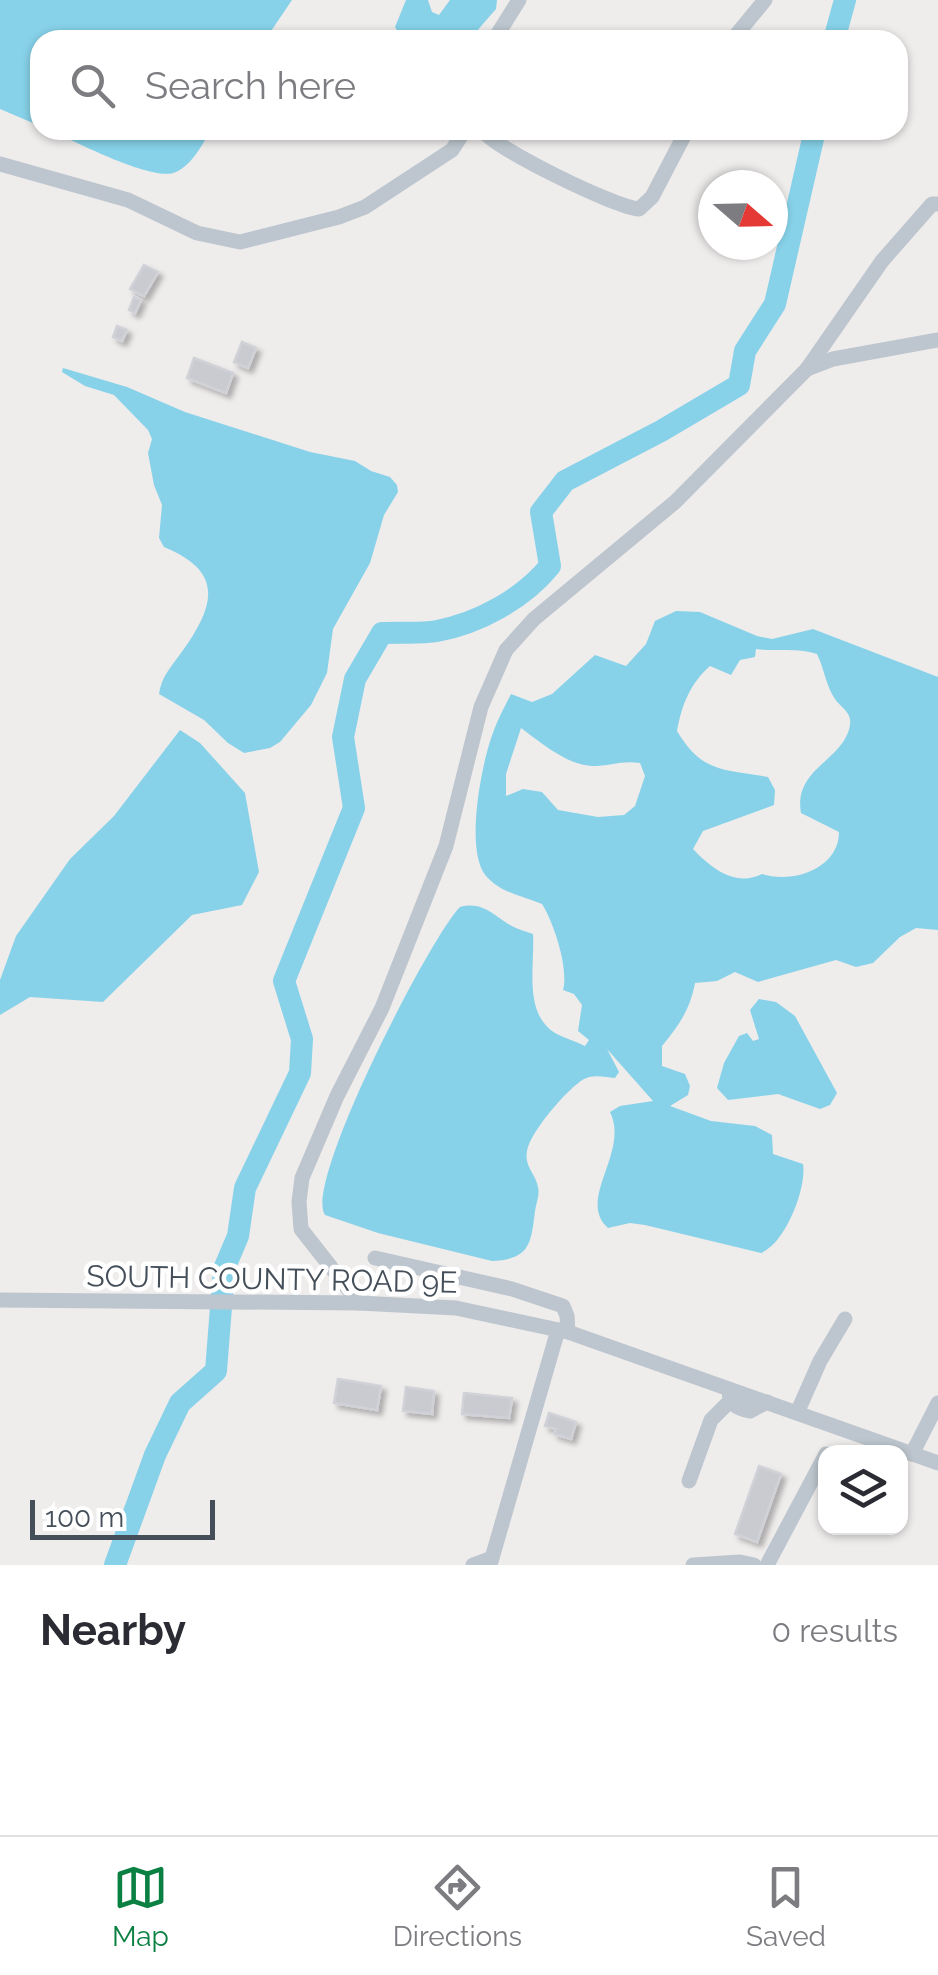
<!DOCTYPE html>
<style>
body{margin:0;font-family:Raleway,sans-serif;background:#f2f2f3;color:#2b2b33}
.controls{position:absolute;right:30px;bottom:30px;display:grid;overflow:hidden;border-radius:20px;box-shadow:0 2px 8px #0004}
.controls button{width:90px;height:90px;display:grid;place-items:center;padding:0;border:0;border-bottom:2px solid #e1e1e2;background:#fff;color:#2b2b33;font:50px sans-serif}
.compass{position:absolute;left:698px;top:170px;width:90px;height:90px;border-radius:50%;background:#fff;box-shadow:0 2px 8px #0004;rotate:110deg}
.scale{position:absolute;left:30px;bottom:25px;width:185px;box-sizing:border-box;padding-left:10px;border:5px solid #454f59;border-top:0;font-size:28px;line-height:35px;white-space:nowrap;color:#454f59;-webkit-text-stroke:8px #fff;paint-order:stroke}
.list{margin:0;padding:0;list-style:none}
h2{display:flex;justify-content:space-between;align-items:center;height:130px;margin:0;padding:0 40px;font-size:42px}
h2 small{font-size:32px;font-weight:400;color:#7c7c81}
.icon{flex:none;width:55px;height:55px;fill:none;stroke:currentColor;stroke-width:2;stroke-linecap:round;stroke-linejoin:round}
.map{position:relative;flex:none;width:938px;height:1565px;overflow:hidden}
.search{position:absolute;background:#fff;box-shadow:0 2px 8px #0004;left:30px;right:30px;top:30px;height:110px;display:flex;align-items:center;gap:25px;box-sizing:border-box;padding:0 35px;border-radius:30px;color:#7c7c81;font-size:38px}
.sheet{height:270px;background:#fff}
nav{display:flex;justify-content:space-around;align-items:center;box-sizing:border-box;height:140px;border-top:2px solid #e1e1e2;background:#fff;font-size:28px;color:#7c7c81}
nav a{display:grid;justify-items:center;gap:5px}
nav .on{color:#0b8043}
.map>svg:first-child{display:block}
</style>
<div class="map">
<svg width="938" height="1565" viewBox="0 0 938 1565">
<defs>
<filter id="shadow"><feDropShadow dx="4.5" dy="4.5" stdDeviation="2.5" flood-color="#0004"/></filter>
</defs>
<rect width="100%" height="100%" fill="#efecec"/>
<g fill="#87d2e9" fill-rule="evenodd">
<path d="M0,0h292l-27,40h-225v86l-40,-17z"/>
<path d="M406,0h22l4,12 7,3 11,-15h47l-1,9 -27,31h-67l-7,-13z"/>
<path d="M50,130h161c-9,15 -19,35 -35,42 -22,11 -102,-31 -126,-42z"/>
<path d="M63,368l64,19 58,25 125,40 45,9 16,10 19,6 7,8 1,7 -14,23 -14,48 -37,66 -6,44 -16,32 -31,37 -10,6 -26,5 -16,-10 -24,-23 -45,-26c2,-17 12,-27 22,-41 34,-47 44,-81 -17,-106l-5,-9 3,-33 -8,-20 -6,-32 4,-14 -4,-9 -34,-35 -29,-9 -23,-14z"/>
<path d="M676,611l24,1 57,24 15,3 41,-10 125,48v253l-22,-2 -16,9 -27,26 -17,4 -20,-7 -78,22 -23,-10 -18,9 -22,2c-5,27 -16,42 -33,63v20l23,8 5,12 -2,9 -18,11 41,15 44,5 17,9 1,19 30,10c4,24 -18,80 -42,89l-116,-28 -15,-2 -22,5c-32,-28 22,-76 2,-116l10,-6 33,-5 -46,-52 12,23 -4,6c-10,-1 -21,-4 -31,1 -16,9 -54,53 -57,72 -3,16 9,23 11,36 2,7 -2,17 -3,24 -4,33 -5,48 -43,50l-114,-28 -53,-18c-22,-31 105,-278 135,-308 25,-7 36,12 56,21 5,2 11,4 17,6 2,32 -10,79 22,99 9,5 20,8 30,13l4,-6 -11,-9 4,-26 -8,-11 -11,-4c6,-21 -9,-67 -21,-86 -20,-8 -41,-11 -56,-28 -22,-26 -4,-116 8,-146 5,-13 11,-24 17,-36l21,8 20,-8 43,-39 31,11 20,-22 9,-23zM756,649c21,3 41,-2 61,5 7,14 9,32 18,45 6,9 17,13 15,26 -6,36 -57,43 -49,88l38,19c0,37 -47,52 -77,42 -26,13 -50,-5 -69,-25l10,-18 71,-26 1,-15 -7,-13c-45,-8 -66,-4 -91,-46 5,-27 13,-47 33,-65l21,9 9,-15 15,-3zM521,728c19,14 46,37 71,38 17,0 31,-6 48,-3l5,13 -10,30 -11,9 -26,2 -40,-7 -16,-18 -19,-3 -17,7v-22z"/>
<path d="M180,730l20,13 45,50 14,79 -17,33 -50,10 -89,87 -73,-5 -30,18v-35l16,-44 54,-77 44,-43z"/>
<path d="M759,999l17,3 19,14 42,77 -7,12 -10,4 -42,-15 -50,6 -11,-12 7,-25 15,-27 8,-3 6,8 6,-2 -9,-29z"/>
</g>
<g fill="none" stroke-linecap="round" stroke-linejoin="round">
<g stroke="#87d2e9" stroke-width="22">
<path d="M834,40l11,-40"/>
<path d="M115,1565l40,-110 25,-52 36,-32 8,-102 14,-33 7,-48 55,-115 2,-34 -18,-58 70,-173 -11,-71 12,-58 27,-46c18,-1 38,1 55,-2 42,-8 86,-32 113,-65l-9,-54 24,-31 96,-50 78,-46 6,-34 30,-47 40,-174"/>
</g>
</g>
<g fill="#c9cbd1" stroke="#d0d2d8" stroke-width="2.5" filter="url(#shadow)">
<path d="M144,265l14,7 -14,24 -14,-7z"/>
<path d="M134,297l7,3 -6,13 -6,-3z"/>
<path d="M117,326l10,4 -5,11 -9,-4z"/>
<path d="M242,342l14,6 -8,20 -14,-6z"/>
<path d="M194,358l39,15 -7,20 -39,-15z"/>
<path d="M338,1379l43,7 -4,24 -43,-7z"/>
<path d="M406,1387l28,4 -2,23 -29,-3z"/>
<path d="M464,1393l48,5 -3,20 -47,-4z"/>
<path d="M549,1413l27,9 -5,17 -17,-5 2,-5 -11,-3z"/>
<path d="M759,1466l22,8 -24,68 -22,-8z"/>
</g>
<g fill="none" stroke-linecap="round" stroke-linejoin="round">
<g stroke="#bdc6ce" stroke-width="15">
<path d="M494,40l25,-40"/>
<path d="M732,40l33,-40"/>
<path d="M482,130c14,19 132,77 157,79l13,-12 35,-67"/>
<path d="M0,164l128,36 69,33 43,9 99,-25 26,-10 87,-57 13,-20"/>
<path d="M807,369l26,-10 105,-19"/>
<path d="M375,1258l137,31 51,17 4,10 1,16"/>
<path d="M0,1300l359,3 97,5 112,24 370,131"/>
<path d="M359,1303l-58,-74 -2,-27 3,-24 35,-82 45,-88 64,-162 35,-139 25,-57 28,-31 141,-117 132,-133 75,-108 50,-57h6"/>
<path d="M729,1392c1,13 8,16 21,19l17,-9"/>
<path d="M797,1413l23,-52 25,-42"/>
<path d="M912,1454l26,-51"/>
<path d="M689,1481l22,-61 19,-19"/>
<path d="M473,1565l19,-7"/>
<path d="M490,1565l68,-235"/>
<path d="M693,1565l47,-3 14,3"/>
<path d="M767,1565l59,-111"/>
</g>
</g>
<g text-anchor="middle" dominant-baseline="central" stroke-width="9" stroke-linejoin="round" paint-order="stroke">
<g font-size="30" fill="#454f59" stroke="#fff">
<text transform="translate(272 1279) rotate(1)">SOUTH COUNTY ROAD 9E</text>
</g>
</g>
</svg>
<div class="controls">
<button><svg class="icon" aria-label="layers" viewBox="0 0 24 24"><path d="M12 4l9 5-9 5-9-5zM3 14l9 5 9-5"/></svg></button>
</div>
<svg class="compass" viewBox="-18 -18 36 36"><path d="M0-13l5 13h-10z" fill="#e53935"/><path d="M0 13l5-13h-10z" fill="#7c7c81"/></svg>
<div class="scale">100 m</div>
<div class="search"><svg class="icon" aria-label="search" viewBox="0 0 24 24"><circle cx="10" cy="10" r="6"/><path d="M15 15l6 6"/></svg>Search here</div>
</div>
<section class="sheet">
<h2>Nearby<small>0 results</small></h2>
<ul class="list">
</ul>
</section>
<nav>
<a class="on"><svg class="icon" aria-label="map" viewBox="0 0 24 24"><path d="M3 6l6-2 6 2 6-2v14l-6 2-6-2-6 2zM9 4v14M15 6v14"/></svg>Map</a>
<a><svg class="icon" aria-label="directions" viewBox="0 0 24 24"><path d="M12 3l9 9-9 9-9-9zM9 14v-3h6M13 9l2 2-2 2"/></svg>Directions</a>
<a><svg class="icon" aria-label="saved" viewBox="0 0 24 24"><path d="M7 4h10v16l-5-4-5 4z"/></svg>Saved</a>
</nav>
